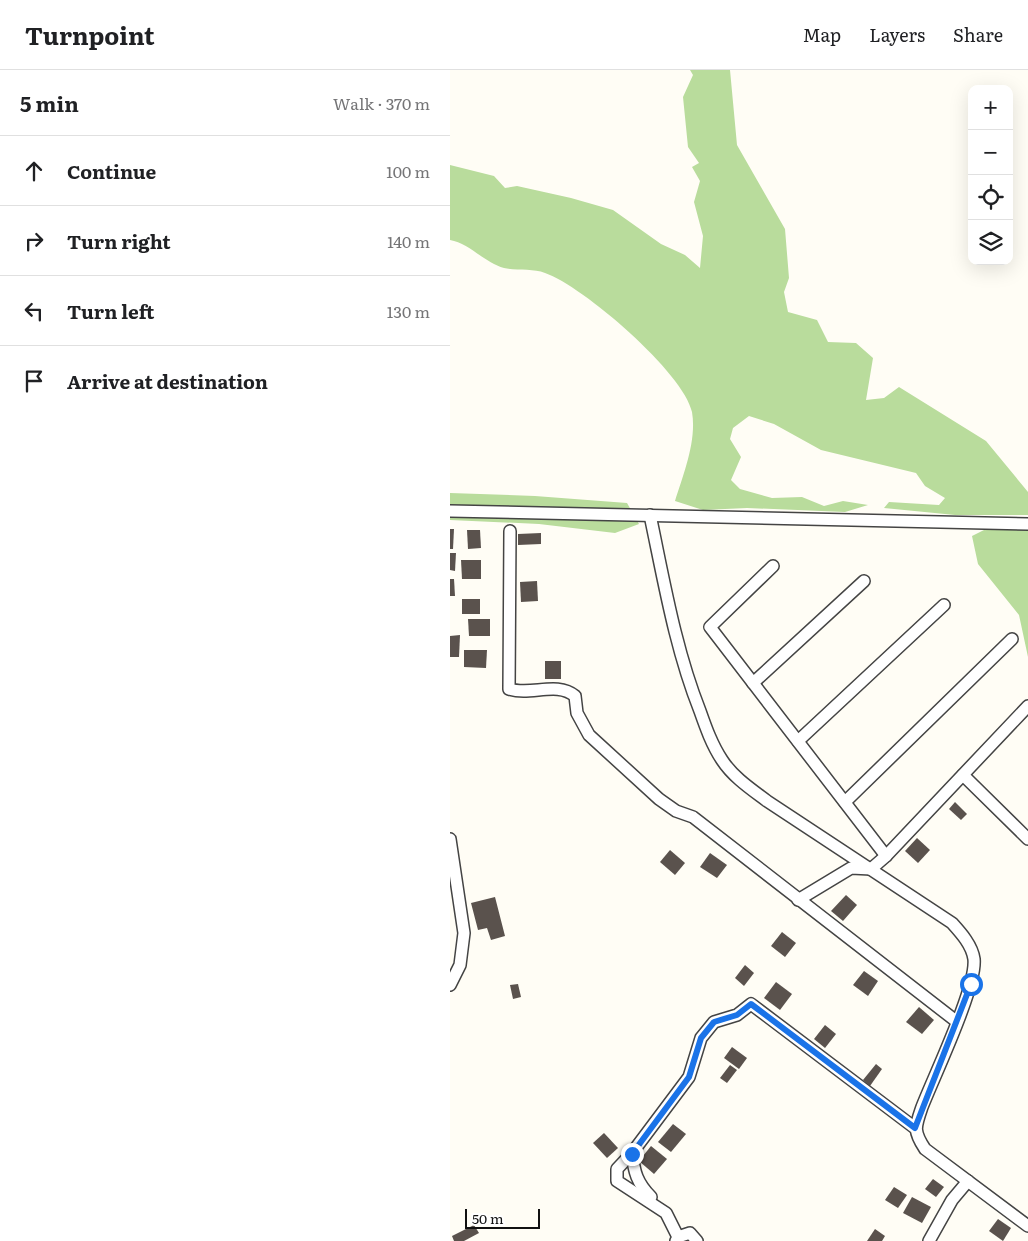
<!DOCTYPE html>
<meta charset="utf-8">
<style>
body{margin:0;font-family:Literata,serif;background:#f6f6f6;color:#202124}
.controls{position:absolute;right:15px;top:15px;display:grid;overflow:hidden;border-radius:10px;box-shadow:0 5px 20px #0002}
.controls button{width:45px;height:45px;display:grid;place-items:center;padding:0;border:0;border-bottom:1px solid #e0e0e0;background:#fff;color:#202124;font:25px sans-serif}
.scale{position:absolute;left:15px;bottom:12px;width:75px;box-sizing:border-box;padding-left:5px;border:2px solid #111;border-top:0;font-size:14px;line-height:18px;white-space:nowrap;color:#111;-webkit-text-stroke:4px #fff;paint-order:stroke}
.stop{position:absolute;width:15px;height:15px;margin:-11px;border:4px solid #1a73e8;border-radius:50%;background:#fff}
.stop.end{background:#1a73e8;border-color:#fff;box-shadow:0 1px 5px #0008}
.list{margin:0;padding:0;list-style:none}
h2{display:flex;justify-content:space-between;align-items:center;height:65px;margin:0;padding:0 20px;font-size:21px}
h2 small{font-size:16px;font-weight:400;color:#757577}
.list li{display:grid;grid-template-columns:32px 1fr auto;gap:15px;align-items:center;box-sizing:border-box;height:70px;padding:0 20px;border-top:1px solid #e0e0e0}
.list b{display:block;font-size:19px;white-space:nowrap}
.list em{font-size:16px;font-style:normal;color:#757577}
.icon{flex:none;width:28px;height:28px;fill:none;stroke:currentColor;stroke-width:2;stroke-linecap:round;stroke-linejoin:round}
.map{position:relative;flex:none;width:578px;height:1171px;overflow:hidden}
header{display:flex;align-items:center;gap:30px;box-sizing:border-box;height:70px;padding:0 25px;background:#fff;border-bottom:1px solid #e0e0e0}
header strong{font-size:24px}
nav{display:flex;gap:28px;margin-inline-start:auto;font-size:18px}
main{display:flex}
aside{flex:1;background:#fff}
.map>svg:first-child{display:block}
</style>
<header>
<strong>Turnpoint</strong>
<nav><a>Map</a><a>Layers</a><a>Share</a></nav>
</header>
<main>
<aside>
<h2>5 min<small>Walk · 370 m</small></h2>
<ul class="list">
<li><svg class="icon" aria-label="ahead" viewBox="0 0 24 24"><path d="M12 20V5M6 11l6-6 6 6"/></svg><div><b>Continue</b></div><em>100 m</em></li>
<li><svg class="icon" aria-label="right" viewBox="0 0 24 24"><path d="M7 20v-9h11M14 6l5 5-5 5"/></svg><div><b>Turn right</b></div><em>140 m</em></li>
<li><svg class="icon" aria-label="left" viewBox="0 0 24 24"><path d="M17 20v-9H6M10 6l-5 5 5 5"/></svg><div><b>Turn left</b></div><em>130 m</em></li>
<li><svg class="icon" aria-label="arrive" viewBox="0 0 24 24"><path d="M6 21V4h12l-3 4 3 4H6"/></svg><div><b>Arrive at destination</b></div></li>
</ul>
</aside>
<div class="map">
<svg width="578" height="1171" viewBox="0 0 578 1171">
<rect width="100%" height="100%" fill="#fffdf5"/>
<g fill="#b9dc9c">
<path d="M240,0h40l7,75 48,84 4,49 -5,14 4,20 29,8 11,22 28,1 17,15 -7,42 18,-2 15,-11 87,54 42,51v23h-73l-71,-7 5,-6 50,3 6,-7 -20,-12 -9,-13 -95,-23 -47,-26 -25,-8 -16,12 -3,11 11,18 -10,23 9,9 32,9 30,-1 22,9 19,-5 25,4 -23,7 -98,-4 -44,2 -28,-9c8,-26 22,-60 17,-89 -8,-39 -109,-126 -147,-139 -12,-5 -28,-2 -41,-5 -19,-5 -35,-25 -54,-28v-75l44,11 11,12 12,-2 54,12 42,12 48,34 24,11 15,13 3,-32 -9,-34 6,-21 -8,-14 7,-4 -11,-16 -5,-50 10,-22z"/>
<path d="M0,423l85,3 92,7 12,21 -24,9 -76,-9 -89,-4z"/>
<path d="M540,457l38,3v127l-9,-42 -41,-51 -6,-28z"/>
</g>
<g fill="#5a524d">
<path d="M0,459h4l-1,20h-3z"/>
<path d="M17,460h13l1,18 -13,1z"/>
<path d="M91,463v11l-23,1v-11z"/>
<path d="M0,483h6l-1,18 -5,-1z"/>
<path d="M11,490h20v19h-19z"/>
<path d="M0,509h4l1,17h-5z"/>
<path d="M87,511l1,20 -17,1 -1,-20z"/>
<rect x="12" y="529" width="18" height="15"/>
<path d="M18,549h22v17h-21z"/>
<path d="M10,565l-1,22h-9v-21z"/>
<path d="M14,580h23l-1,18 -22,-1z"/>
<rect x="95" y="591" width="16" height="18"/>
<path d="M505,732l12,12 -6,6 -12,-11z"/>
<path d="M467,768l13,12 -12,13 -13,-12z"/>
<path d="M220,780l15,13 -10,12 -15,-13z"/>
<path d="M260,783l17,12 -10,13 -17,-11z"/>
<path d="M396,825l11,10 -14,16 -12,-10z"/>
<path d="M45,827l10,39 -14,4 -4,-12 -9,2 -7,-27z"/>
<path d="M332,862l14,11 -11,14 -14,-11z"/>
<path d="M295,895l9,8 -10,13 -9,-8z"/>
<path d="M414,901l14,10 -10,15 -15,-11z"/>
<path d="M326,912l16,12 -12,16 -16,-12z"/>
<path d="M68,914l3,13 -8,2 -3,-14z"/>
<path d="M469,937l15,13 -12,14 -16,-12z"/>
<path d="M375,955l11,9 -11,14 -11,-9z"/>
<path d="M282,977l15,11 -8,11 -15,-11z"/>
<path d="M426,994l6,5 -12,17 -7,-6z"/>
<path d="M280,995l7,5 -10,13 -7,-5z"/>
<path d="M223,1054l13,10 -15,18 -13,-10z"/>
<path d="M154,1063l14,15 -11,10 -14,-15z"/>
<path d="M201,1076l16,13 -13,15 -15,-13z"/>
<path d="M483,1109l11,8 -8,10 -11,-8z"/>
<path d="M444,1117l13,8 -9,13 -13,-8z"/>
<path d="M462,1127l19,10 -9,16 -19,-10z"/>
<path d="M548,1149l13,9 -8,13 -14,-10z"/>
<path d="M24,1155l5,8 -15,8h-10l-2,-5z"/>
<path d="M425,1159l10,7 -3,5h-15z"/>
</g>
<g fill="none" stroke-linecap="round" stroke-linejoin="round">
<g stroke="#444" stroke-width="14">
<g id="minor">
<path d="M0,441l578,13"/>
<path d="M200,445c14,66 25,133 50,196 6,17 12,34 22,49 11,17 29,29 45,41l185,122c9,10 20,22 22,36 3,28 -40,117 -52,148 -7,20 -9,24 3,42l103,77"/>
<path d="M60,461l-1,158c22,7 48,-8 66,7l2,17 12,22 70,64 17,12 17,6 263,204"/>
<path d="M323,496l-63,61 176,229"/>
<path d="M303,613l111,-102"/>
<path d="M348,671l146,-136"/>
<path d="M513,705l65,64"/>
<path d="M395,732l167,-163"/>
<path d="M0,769l14,94 -4,32 -10,20"/>
<path d="M348,830l53,-32 20,1 15,-13 142,-150"/>
<path d="M182,1083c2,19 5,30 19,44"/>
<path d="M228,1167l12,-4 7,8"/>
<path d="M226,1171l2,-4 -12,-24 -49,-32v-12l15,-16 57,-76 12,-39 13,-16 23,-7 14,-11 164,124"/>
<path d="M479,1171l23,-41 16,-19"/>
</g>
</g>
<use href="#minor" stroke="#fff" stroke-width="11"/>
</g>
<g fill="none" stroke-linecap="round" stroke-linejoin="round">
<path stroke="#1a73e8" stroke-width="6" d="M182,1084l57,-77 12,-39 13,-16 23,-7 14,-11 164,124 56,-144"/>
</g>
</svg>
<div class="controls">
<button>+</button>
<button>−</button>
<button><svg class="icon" aria-label="locate" viewBox="0 0 24 24"><circle cx="12" cy="12" r="6"/><path d="M12 2v4M12 18v4M2 12h4M18 12h4"/></svg></button>
<button><svg class="icon" aria-label="layers" viewBox="0 0 24 24"><path d="M12 4l9 5-9 5-9-5zM3 14l9 5 9-5"/></svg></button>
</div>
<div class="scale">50 m</div>
<div class="stop" style="left:521px;top:914px"></div>
<div class="stop end" style="left:182px;top:1084px"></div>
</div>
</main>
